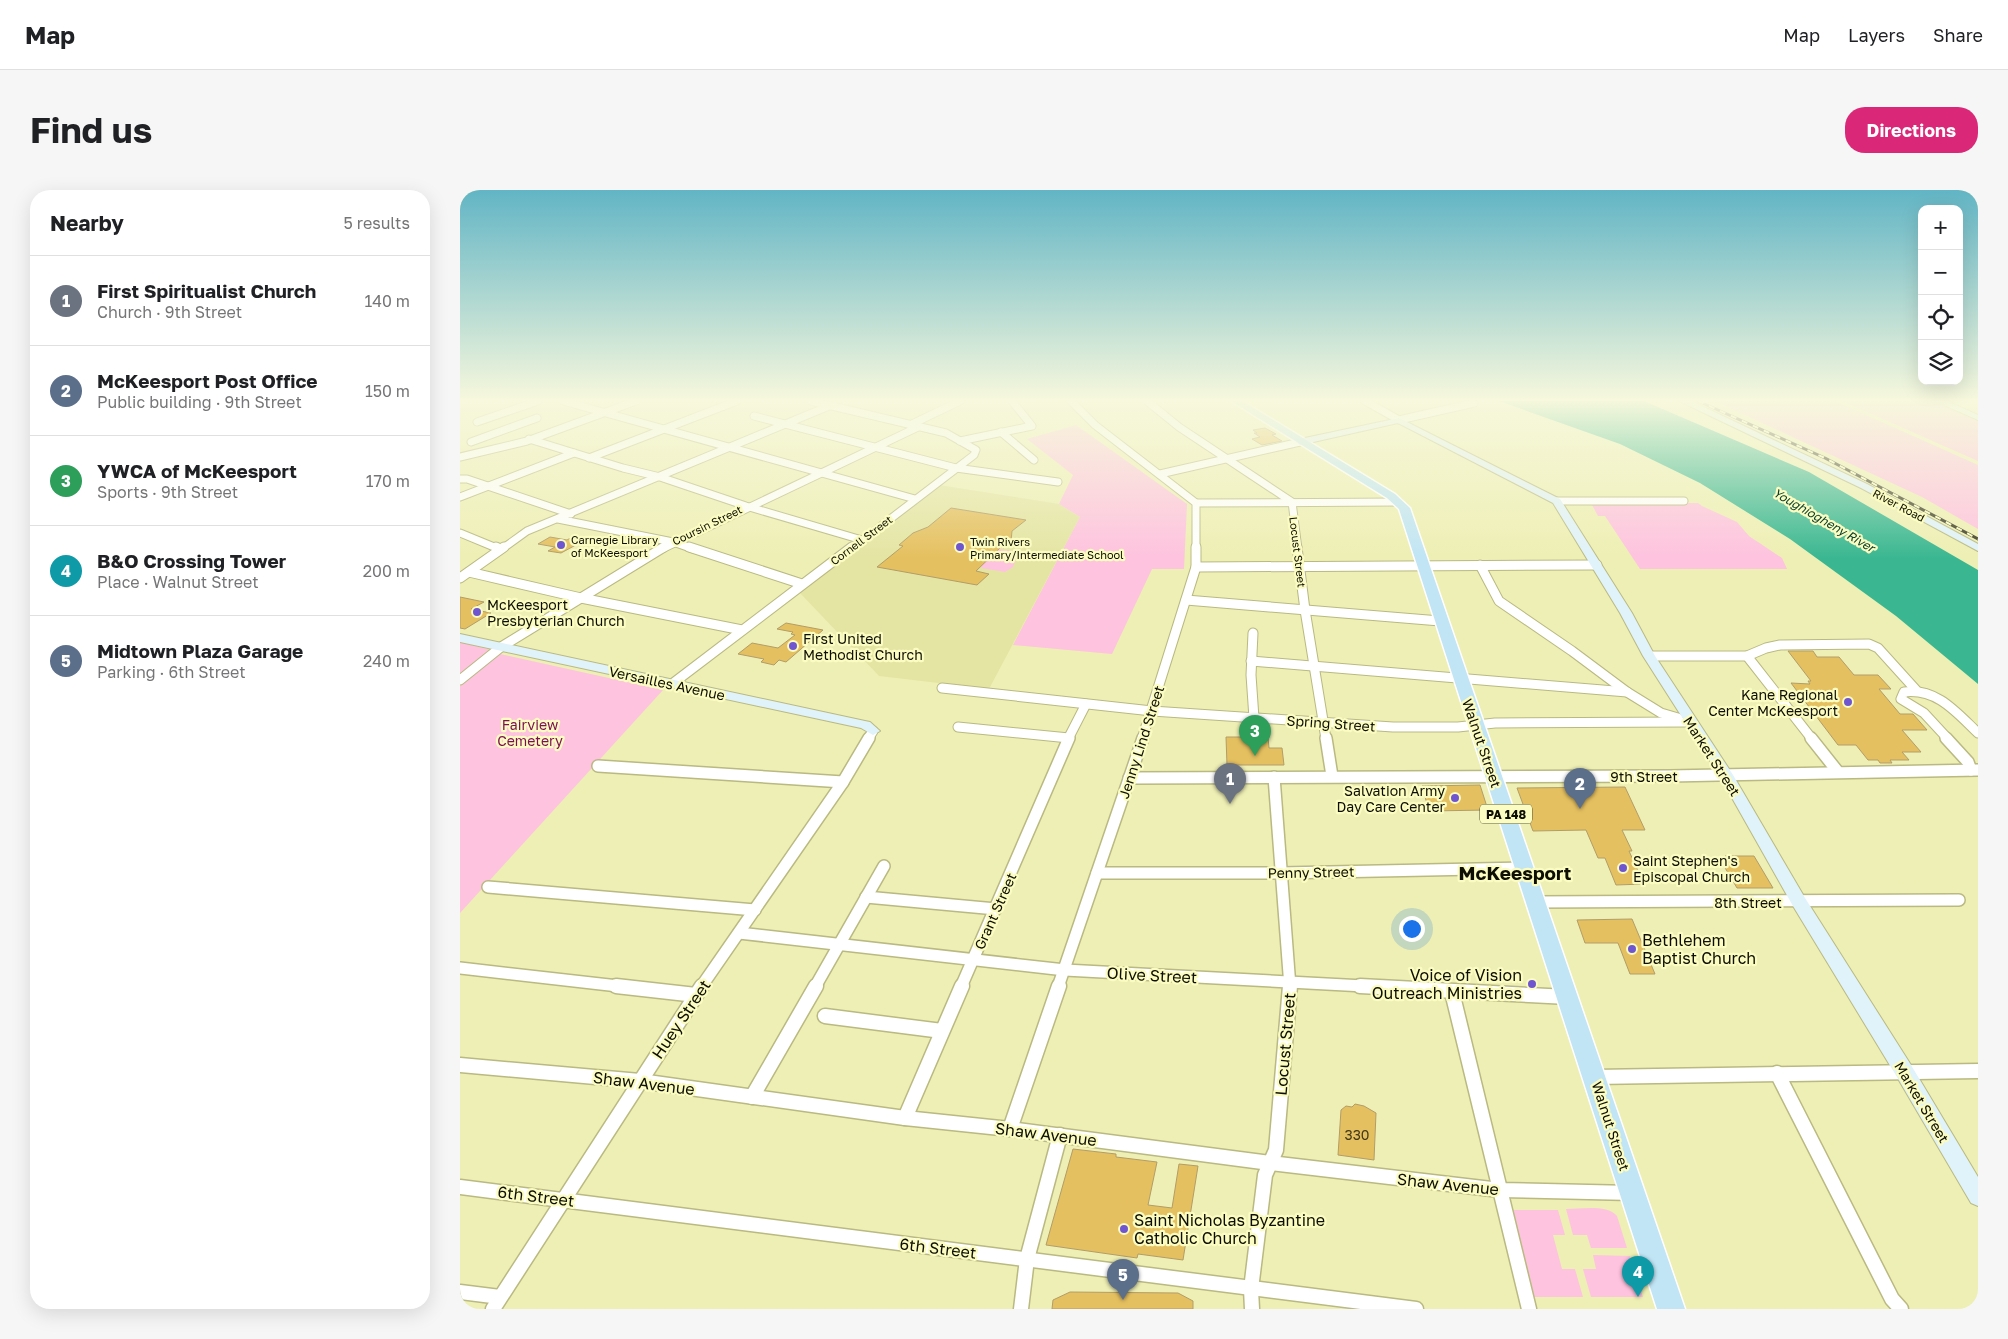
<!DOCTYPE html>
<meta charset="utf-8">
<style>
body{margin:0;font-family:"Golos Text",sans-serif;background:#f6f6f6;color:#202124}
.controls{position:absolute;right:15px;top:15px;display:grid;overflow:hidden;border-radius:10px;box-shadow:0 5px 20px #0002}
.controls button{width:45px;height:45px;display:grid;place-items:center;padding:0;border:0;border-bottom:1px solid #e0e0e0;background:#fff;color:#202124;font:25px sans-serif}
.you{position:absolute;left:951px;top:738px;width:18px;height:18px;margin:-12px;border:4px solid #fff;border-radius:50%;background:#1a73e8;box-shadow:0 0 0 8px #1a73e833}
.badge{display:grid;place-items:center;width:32px;height:32px;border-radius:50%;background:#db2777;color:#fff;font-size:16px;font-weight:700}
.pin{position:absolute;translate:-50% -41px;filter:drop-shadow(0 1px 2px #0008)}
.pin::after{content:'';position:absolute;top:26px;width:18px;height:15px;background:inherit;clip-path:polygon(0 0,100% 0,50% 100%)}
.list{margin:0;padding:0;list-style:none}
h2{display:flex;justify-content:space-between;align-items:center;height:65px;margin:0;padding:0 20px;font-size:21px}
h2 small{font-size:16px;font-weight:400;color:#757577}
.list li{display:grid;grid-template-columns:32px 1fr auto;gap:15px;align-items:center;box-sizing:border-box;height:90px;padding:0 20px;border-top:1px solid #e0e0e0}
.list b{display:block;font-size:19px;white-space:nowrap}
.list p{margin:0;font-size:16px;white-space:nowrap;color:#757577}
.list em{font-size:16px;font-style:normal;color:#757577}
.icon{flex:none;width:28px;height:28px;fill:none;stroke:currentColor;stroke-width:2;stroke-linecap:round;stroke-linejoin:round}
.map{position:relative;flex:none;width:1518px;height:1119px;overflow:hidden;border-radius:20px}
header{display:flex;align-items:center;gap:30px;box-sizing:border-box;height:70px;padding:0 25px;background:#fff;border-bottom:1px solid #e0e0e0}
header strong{font-size:24px}
nav{display:flex;gap:28px;margin-inline-start:auto;font-size:18px}
.intro{display:flex;align-items:center;justify-content:space-between;box-sizing:border-box;height:120px;padding:0 30px}
h1{margin:0;font-size:35px}
.button{padding:12px 22px;border-radius:20px;background:#db2777;color:#fff;font-size:18px;font-weight:700}
main{display:flex;gap:30px;padding:0 30px}
aside{flex:1;background:#fff;border-radius:20px;box-shadow:0 5px 20px #0002}
.map>svg:first-child{display:block}
</style>
<header>
<strong>Map</strong>
<nav><a>Map</a><a>Layers</a><a>Share</a></nav>
</header>
<div class="intro"><h1>Find us</h1><a class="button">Directions</a></div>
<main>
<aside>
<h2>Nearby<small>5 results</small></h2>
<ul class="list">
<li><span class="badge" style="background:#6b7280">1</span><div><b>First Spiritualist Church</b><p>Church · 9th Street</p></div><em>140 m</em></li>
<li><span class="badge" style="background:#5c6f8a">2</span><div><b>McKeesport Post Office</b><p>Public building · 9th Street</p></div><em>150 m</em></li>
<li><span class="badge" style="background:#2e9e5b">3</span><div><b>YWCA of McKeesport</b><p>Sports · 9th Street</p></div><em>170 m</em></li>
<li><span class="badge" style="background:#0f9aa8">4</span><div><b>B&amp;O Crossing Tower</b><p>Place · Walnut Street</p></div><em>200 m</em></li>
<li><span class="badge" style="background:#5c6f8a">5</span><div><b>Midtown Plaza Garage</b><p>Parking · 6th Street</p></div><em>240 m</em></li>
</ul>
</aside>
<div class="map">
<svg width="1518" height="1119" viewBox="0 0 1518 1119">
<rect width="100%" height="100%" fill="#eeefb4"/>
<path fill="#e4e5a3" d="M479,295l120,19 21,13 -91,172 -110,-13 -79,-83z"/>
<g fill="#fec3df">
<path d="M1255,211h120l143,64v64l-56,-32z"/>
<path d="M1382,211h90l46,20v40z"/>
<path d="M616,235l111,79 -3,65h-32l-40,85 -99,-9 67,-128 -21,-13 14,-29 -46,-36z"/>
<path d="M1131,313h107l4,3 35,16 12,14 33,22 5,11h-147l-35,-53h-7z"/>
<path d="M539,359l20,3 -6,15 -8,5 -24,-4 1,-2h-2z"/>
<path d="M0,452l31,8 -31,25z"/>
<path d="M40,464l163,36 -203,223v-227z"/>
<path d="M1106,1019c15,0 41,-5 51,7l10,32h-36l-4,-13h-14z"/>
<path d="M1050,1020h48l7,25h-12l9,34h13l8,28h-52z"/>
<path d="M1133,1065l37,1 13,41h-52l-8,-28h13z"/>
</g>
<path fill="#3ab791" d="M1039,211h145l165,71 169,98v114l-82,-68 -106,-77 -90,-56 -80,-39z"/>
<g fill="#e5c060" stroke="#b29d68">
<path d="M805,238l11,6 -4,1 10,6 -20,4 -10,-6 8,-2 -6,-4h3l-4,-3z"/>
<path d="M491,318l75,12 -14,11 -1,10 -7,7 -3,-1 -25,24 13,3 -12,11 -100,-18 26,-21 -4,-1 14,-12 15,-6z"/>
<path d="M114,346l13,3 -26,14 -13,-2 7,-4 -17,-3 12,-7 17,3z"/>
<path d="M0,407l24,5 -13,7 20,4 -26,16 -5,-1z"/>
<path d="M326,433l37,7 -37,32 -7,-2 -5,5 -13,-3 3,-3 -26,-5 14,-11 26,5 17,-13 -4,-1 2,-2 -16,-3z"/>
<path d="M1328,461h25l4,6h22l15,18h24l13,14h-12l21,25h13l14,16h-25l19,22h-19l7,8h-19l2,3h-12l-2,-3h-10l-12,-15h-18l-47,-62 19,1 -2,-3h3z"/>
<path d="M766,547h42l1,11h13l2,17h-57z"/>
<path d="M1020,595l8,25 -59,1 -7,-25z"/>
<path d="M1165,597l20,43h-23l10,21h-3l15,33 -28,1 -11,-27h-7l-12,-28 -53,1 -16,-43z"/>
<path d="M1265,666h29l19,32h-36l-16,-27h6z"/>
<path d="M1172,729l23,55h-25l-12,-31h-33l-8,-23z"/>
<path d="M895,914l9,2 12,7 -2,47 -36,-5 3,-45 5,-4 6,1z"/>
<path d="M613,959l43,5v3l41,5 -9,43 24,3 7,-44 19,2 -15,94 -45,-6 -1,4 -91,-13z"/>
<path d="M610,1102l108,1 15,8v8h-141l1,-9z"/>
</g>
<g fill="none" stroke-linecap="round" stroke-linejoin="round">
<g stroke="#b9b981" stroke-width="9">
<g id="street-far3">
<path d="M103,211l352,98"/>
<path d="M351,211l135,32 30,17 -2,5 -123,94"/>
<path d="M611,211l24,24 101,78v46"/>
<path d="M687,211l32,26 113,75 6,47"/>
<path d="M905,211l34,19 75,-17"/>
<path d="M294,226l202,52 102,14"/>
<path d="M17,232l61,-21"/>
<path d="M450,235l50,-24"/>
<path d="M541,242l33,28"/>
<path d="M69,249l94,29 37,9 86,29 116,34"/>
<path d="M500,251l72,-15 -20,-25"/>
<path d="M11,252l66,-24"/>
<path d="M0,267l67,-16 109,-40"/>
<path d="M129,268l148,-57"/>
<path d="M700,284l140,-32"/>
<path d="M0,289h7l104,35"/>
<path d="M0,307l114,-44"/>
<path d="M1097,311h127"/>
<path d="M736,313l203,-1"/>
<path d="M98,329l115,23 20,7"/>
<path d="M0,343l39,16"/>
<path d="M42,359l25,-18 302,-125"/>
<path d="M202,359l256,-122"/>
</g>
</g>
<g stroke="#b9b981" stroke-width="11">
<g id="street-far2">
<path d="M36,357l4,2"/>
<path d="M229,357l113,37"/>
<path d="M837,357l8,63 21,129"/>
<path d="M1020,375l19,36 73,50 55,41 34,21 17,5"/>
<path d="M736,377l401,-2"/>
<path d="M9,382l112,26 161,32"/>
<path d="M0,388l44,-31"/>
<path d="M726,410l254,21"/>
<path d="M793,443l-2,42 3,43"/>
<path d="M1189,466h98l19,-8 14,-3 89,-1 9,4 38,42"/>
<path d="M1287,466l65,83"/>
<path d="M791,471l376,31"/>
<path d="M0,490l41,-33 163,-100"/>
<path d="M212,494l180,-137"/>
<path d="M482,498l210,23 241,16h65l37,-4 196,-1"/>
<path d="M498,537l111,11"/>
<path d="M408,549l5,-8"/>
<path d="M608,549l18,-35"/>
<path d="M682,549l54,-172v-20"/>
<path d="M1488,549l-24,-26 -23,-14 3,-7c33,-4 52,20 74,41"/>
</g>
</g>
<g stroke="#b9b981" stroke-width="14">
<g id="street-far1">
<path d="M866,548l6,38"/>
<path d="M1351,548l27,34"/>
<path d="M1486,548l22,24 3,8"/>
<path d="M138,576l245,16"/>
<path d="M814,587l16,210"/>
<path d="M669,588l541,-2 308,-6"/>
<path d="M637,683h184l244,-5"/>
<path d="M28,697l267,23"/>
<path d="M406,707l130,12"/>
<path d="M1076,712l423,-2"/>
<path d="M279,743l326,37 318,17"/>
<path d="M0,778l167,19"/>
<path d="M241,797l142,-205 26,-44"/>
<path d="M355,797l69,-121"/>
<path d="M501,797l108,-249"/>
<path d="M598,797l85,-249"/>
</g>
</g>
<g stroke="#b9b981" stroke-width="17">
<g id="street">
<path d="M156,796l80,9"/>
<path d="M900,796l208,11"/>
<path d="M992,802l77,317"/>
<path d="M365,826l117,15"/>
<path d="M0,875l180,16 265,37 105,11 260,34 230,27 132,3"/>
<path d="M1317,883l115,226 9,10"/>
<path d="M1135,887l383,-6"/>
<path d="M292,907l64,-111"/>
<path d="M445,928l57,-132"/>
<path d="M550,939l49,-143"/>
<path d="M0,997l956,122"/>
<path d="M0,1102l40,5"/>
<path d="M33,1119l209,-323"/>
<path d="M561,1119l6,-50 33,-124"/>
<path d="M792,1119l-1,-20 14,-114 11,-25 14,-164"/>
</g>
</g>
<g stroke="#b9b981" stroke-width="2">
<g id="secondary">
<path d="M1219,211h12l176,83 111,60v7l-117,-63z"/>
<path d="M1475,211h12l31,14v5z"/>
<path d="M939,228l161,81 72,114 23,43 78,119 72,123 106,167 67,112v29l-7,-3 -74,-126 -104,-171 -74,-131 -76,-119 -23,-43 -67,-110 -155,-80 -98,22 -4,-3 4,-3z"/>
<path d="M0,444l405,87 5,1 10,9 -7,4 -12,-7 -401,-86z"/>
</g>
</g>
<g stroke="#fff" stroke-width="3">
<path id="primary" d="M771,211h11l153,93 15,14 275,801h-28l-258,-800 -12,-11z"/>
</g>
<use href="#street-far3" stroke="#fff" stroke-width="7"/>
<use href="#street-far2" stroke="#fff" stroke-width="9"/>
<use href="#street-far1" stroke="#fff" stroke-width="11"/>
<use href="#street" stroke="#fff" stroke-width="14"/>
<use href="#secondary" fill="#e0f2fa" fill-rule="evenodd"/>
<use href="#primary" fill="#c1e5f5" fill-rule="evenodd"/>
<g stroke="#404028" stroke-width="3">
<path id="rail" d="M1238,211l127,57 153,81"/>
</g>
<use href="#rail" stroke="#fbfcc1" stroke-width="2" stroke-dasharray="6" stroke-linecap="butt"/>
</g>
<linearGradient id="sky" x2="0" y2="1"><stop stop-color="#62b5c5"/><stop offset="0.57" stop-color="#f7f8dd"/><stop offset="1" stop-color="#f7f8dd" stop-opacity="0"/></linearGradient>
<rect width="1518" height="368" fill="url(#sky)"/>
<g fill="#6f55cf" stroke="#fbfcc1" stroke-width="2">
<circle cx="101" cy="355" r="5"/>
<circle cx="500" cy="357" r="5"/>
<circle cx="17" cy="422" r="5"/>
<circle cx="333" cy="456" r="5"/>
<circle cx="1388" cy="512" r="5"/>
<circle cx="995" cy="608" r="5"/>
<circle cx="1163" cy="678" r="5"/>
<circle cx="1172" cy="759" r="5"/>
<circle cx="1072" cy="794" r="5"/>
<circle cx="664" cy="1039" r="5"/>
</g>
<g text-anchor="middle" dominant-baseline="central" stroke-width="4.5" stroke-linejoin="round" paint-order="stroke">
<g font-size="11" fill="#0e0e00" stroke="#fbfcc1">
<text transform="translate(1439 315) rotate(28)">River Road</text>
<text transform="translate(247 335) rotate(-26)">Coursin Street</text>
<text transform="translate(401 350) rotate(-37)">Cornell Street</text>
<text transform="translate(838 362) rotate(83)">Locust Street</text>
</g>
<g font-size="11" fill="#0e0e00" stroke="#fbfcc1" text-anchor="start">
<text x="111" y="349">Carnegie Library<tspan x="111" dy="13">of McKeesport</tspan></text>
<text x="510" y="351">Twin Rivers<tspan x="510" dy="13">Primary/Intermediate School</tspan></text>
</g>
<g font-size="12" font-style="italic" fill="#023a2b" stroke="#fbfcc1">
<text transform="translate(1364 330) rotate(30)">Youghiogheny River</text>
</g>
<rect fill="#fbfcc1" stroke="#55553a" stroke-width="1" x="1020" y="614.5" width="52" height="19" rx="4"/>
<g font-size="12" font-weight="bold" fill="#0e0e00">
<text x="1046" y="624">PA 148</text>
</g>
<g font-size="14" fill="#0e0e00" stroke="#fbfcc1" text-anchor="start">
<text x="27" y="414">McKeesport<tspan x="27" dy="16">Presbyterian Church</tspan></text>
<text x="343" y="448">First United<tspan x="343" dy="16">Methodist Church</tspan></text>
<text x="1378" y="504" text-anchor="end">Kane Regional<tspan x="1378" dy="16">Center McKeesport</tspan></text>
<text x="985" y="600" text-anchor="end">Salvation Army<tspan x="985" dy="16">Day Care Center</tspan></text>
<text x="1173" y="670">Saint Stephen's<tspan x="1173" dy="16">Episcopal Church</tspan></text>
</g>
<g font-size="14" fill="#0e0e00" stroke="#fbfcc1">
<text transform="translate(207 493) rotate(12)">Versailles Avenue</text>
<text transform="translate(871 533) rotate(4)">Spring Street</text>
<text transform="translate(681 552) rotate(-72)">Jenny Lind Street</text>
<text transform="translate(1022 553) rotate(71)">Walnut Street</text>
<text transform="translate(1252 566) rotate(57)">Market Street</text>
<text x="1184" y="586">9th Street</text>
<text transform="translate(851 682) rotate(-1)">Penny Street</text>
<text x="1288" y="712">8th Street</text>
<text transform="translate(535 721) rotate(-66)">Grant Street</text>
<text transform="translate(1462 912) rotate(59)">Market Street</text>
<text transform="translate(1151 936) rotate(72)">Walnut Street</text>
</g>
<g font-size="14" fill="#7b0f53" stroke="#fbfcc1">
<text x="70" y="534">Fairview<tspan x="70" dy="16">Cemetery</tspan></text>
</g>
<g font-size="14" fill="#443a18">
<text x="897" y="944">330</text>
</g>
<g font-size="16" fill="#0e0e00" stroke="#fbfcc1" text-anchor="start">
<text x="1182" y="750">Bethlehem<tspan x="1182" dy="18">Baptist Church</tspan></text>
<text x="1062" y="785" text-anchor="end">Voice of Vision<tspan x="1062" dy="18">Outreach Ministries</tspan></text>
<text x="674" y="1030">Saint Nicholas Byzantine<tspan x="674" dy="18">Catholic Church</tspan></text>
</g>
<g font-size="16" fill="#0e0e00" stroke="#fbfcc1">
<text transform="translate(692 785) rotate(3)">Olive Street</text>
<text transform="translate(221 829) rotate(-56)">Huey Street</text>
<text transform="translate(825 854) rotate(-85)">Locust Street</text>
<text transform="translate(184 893) rotate(7)">Shaw Avenue</text>
<text transform="translate(586 944) rotate(7)">Shaw Avenue</text>
<text transform="translate(988 994) rotate(6)">Shaw Avenue</text>
<text transform="translate(76 1006) rotate(7)">6th Street</text>
<text transform="translate(478 1058) rotate(7)">6th Street</text>
</g>
<g font-size="19" font-weight="bold" fill="#0e0e00" stroke="#fbfcc1">
<text x="1055" y="682">McKeesport</text>
</g>
</g>
</svg>
<div class="controls">
<button>+</button>
<button>−</button>
<button><svg class="icon" aria-label="locate" viewBox="0 0 24 24"><circle cx="12" cy="12" r="6"/><path d="M12 2v4M12 18v4M2 12h4M18 12h4"/></svg></button>
<button><svg class="icon" aria-label="layers" viewBox="0 0 24 24"><path d="M12 4l9 5-9 5-9-5zM3 14l9 5 9-5"/></svg></button>
</div>
<div class="you"></div>
<div class="pin badge" style="left:770px;top:614px;background:#6b7280">1</div>
<div class="pin badge" style="left:1120px;top:619px;background:#5c6f8a">2</div>
<div class="pin badge" style="left:795px;top:566px;background:#2e9e5b">3</div>
<div class="pin badge" style="left:1178px;top:1107px;background:#0f9aa8">4</div>
<div class="pin badge" style="left:663px;top:1110px;background:#5c6f8a">5</div>
</div>
</main>
